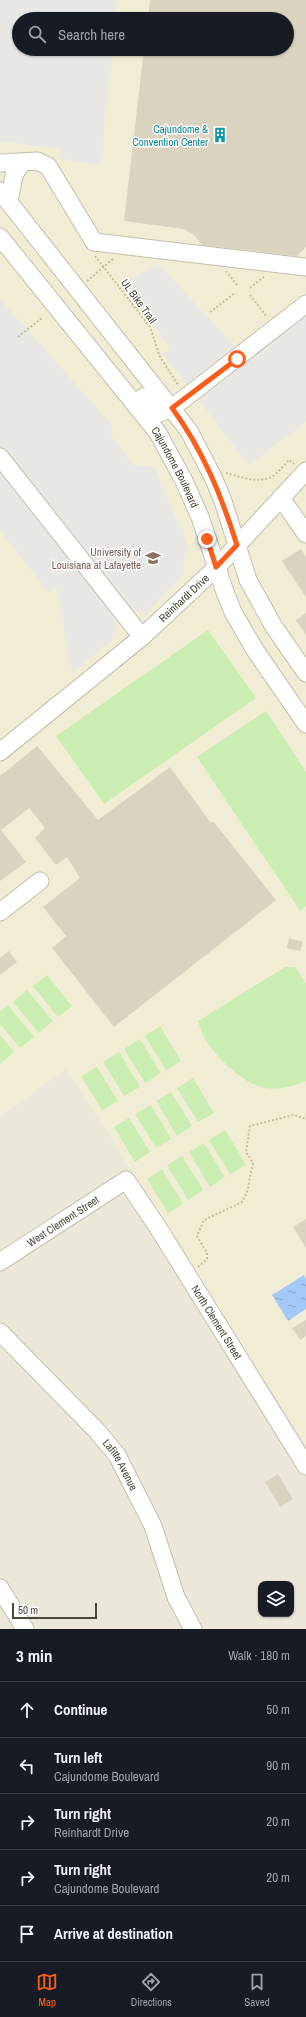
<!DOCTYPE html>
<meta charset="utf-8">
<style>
body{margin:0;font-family:"Archivo Narrow",sans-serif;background:#20242c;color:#f1f3f6}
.controls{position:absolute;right:12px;bottom:12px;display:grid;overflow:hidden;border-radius:8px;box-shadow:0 1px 3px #0004}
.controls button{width:36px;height:36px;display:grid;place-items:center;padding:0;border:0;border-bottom:1px solid #363941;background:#171b24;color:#f1f3f6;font:20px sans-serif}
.scale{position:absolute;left:12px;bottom:10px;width:85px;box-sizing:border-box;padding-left:4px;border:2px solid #4c4737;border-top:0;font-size:11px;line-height:14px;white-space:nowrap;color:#4c4737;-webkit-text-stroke:3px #fff;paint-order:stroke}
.stop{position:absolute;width:12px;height:12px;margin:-9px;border:3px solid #ff5d1a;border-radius:50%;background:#fff}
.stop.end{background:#ff5d1a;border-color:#fff;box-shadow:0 1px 4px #0008}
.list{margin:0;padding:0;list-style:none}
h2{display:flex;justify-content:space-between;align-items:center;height:52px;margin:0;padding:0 16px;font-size:17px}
h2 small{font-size:13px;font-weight:400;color:#9ea1a6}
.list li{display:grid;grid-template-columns:26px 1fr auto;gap:12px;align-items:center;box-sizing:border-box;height:56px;padding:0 16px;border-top:1px solid #363941}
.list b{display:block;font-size:15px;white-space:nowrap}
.list p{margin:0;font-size:13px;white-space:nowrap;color:#9ea1a6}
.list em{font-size:13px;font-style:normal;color:#9ea1a6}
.icon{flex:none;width:22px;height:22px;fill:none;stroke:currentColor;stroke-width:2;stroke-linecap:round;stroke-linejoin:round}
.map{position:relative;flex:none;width:306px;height:1629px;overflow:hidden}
.search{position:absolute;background:#171b24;box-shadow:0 1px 3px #0004;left:12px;right:12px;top:12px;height:44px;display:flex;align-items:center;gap:10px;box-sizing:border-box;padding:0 14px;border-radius:22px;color:#9ea1a6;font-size:15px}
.sheet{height:332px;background:#171b24}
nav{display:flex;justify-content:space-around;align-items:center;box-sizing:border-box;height:56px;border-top:1px solid #363941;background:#171b24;font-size:11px;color:#9ea1a6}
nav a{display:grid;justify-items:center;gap:2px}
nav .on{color:#ff5d1a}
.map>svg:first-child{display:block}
</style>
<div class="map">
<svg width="306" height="1629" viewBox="0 0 306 1629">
<defs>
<pattern id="water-ripples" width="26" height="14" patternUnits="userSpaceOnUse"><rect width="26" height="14" fill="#a3c9f8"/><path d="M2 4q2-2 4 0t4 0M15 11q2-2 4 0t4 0" fill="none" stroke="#87a5ca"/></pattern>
</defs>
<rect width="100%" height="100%" fill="#f7f5eb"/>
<path fill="#ebe8d9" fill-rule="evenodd" d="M67,1068l239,376v185h-306v-513zM261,1584h30v30h-30z"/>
<path fill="#f1edd4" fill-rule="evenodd" d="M0,0h306v1444l-239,-376 -67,48zM19,19h268v30h-268z"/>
<g fill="#caeeb1">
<path d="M208,630l48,68 -152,106 -48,-68z"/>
<path d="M266,711l40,61v134l-6,5 -103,-154z"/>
<path d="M285,967h10l11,17v97c-14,6 -30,10 -45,6 -18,-4 -47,-32 -56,-48 -3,-5 -5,-12 -7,-18z"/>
<path d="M47,975l25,31 -14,11 -25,-31z"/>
<path d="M27,990l26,31 -14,12 -26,-31z"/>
<path d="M8,1005l26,32 -14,11 -20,-24v-12z"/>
<path d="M160,1026l21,35 -15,9 -21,-34z"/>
<path d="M0,1035l14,17 -14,12z"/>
<path d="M140,1039l21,34 -16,10 -21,-34z"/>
<path d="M119,1052l21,35 -16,9 -21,-34z"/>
<path d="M97,1067l21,34 -16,9 -21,-34z"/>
<path d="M193,1078l21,35 -16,9 -21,-34z"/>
<path d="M171,1092l21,34 -15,10 -21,-35z"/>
<path d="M151,1105l20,34 -15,9 -21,-34z"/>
<path d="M129,1118l21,34 -15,10 -21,-35z"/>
<path d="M225,1130l21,35 -16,9 -21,-34z"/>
<path d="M204,1143l21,34 -15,10 -21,-35z"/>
<path d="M182,1156l21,34 -15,10 -21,-35z"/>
<path d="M162,1169l21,35 -15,9 -21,-34z"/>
</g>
<g fill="#e8e7e3">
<path d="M0,0h117l-2,19h-96v30h93l-11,116 -41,-6 1,-10 -57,-7 -4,3z"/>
<path d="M158,263l78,85 70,-55v129l-57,43 -87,-112 9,-2 -45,-68z"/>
<path d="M0,299l111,125v11l21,29 23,3 33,80 -7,31 -34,33 -18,2 -12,7 -5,20 -41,34 -14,-88 -9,6 -48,-62z"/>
</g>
<path fill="url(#water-ripples)" d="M304,1275l2,4v30l-18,12 -16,-26z"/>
<g fill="#dad3bf">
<path d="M150,0h156v247l-9,9 -95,-11 -8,-10 -10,-6 -60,-8 20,-172h143v-30h-139z"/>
<path d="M301,549l5,8v40l-24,-36z"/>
<path d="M306,613v22l-10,-15z"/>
<path d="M37,746l61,74 72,-53 41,56 2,-2 63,79 -162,127 -62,-79 14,-12 -23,-29 37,-29 -13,-21 -11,8 -21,-27 10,-10 -16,-20 -28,22 25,32 -26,19v-105z"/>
<path d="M289,938l14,4 -3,9 -13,-3z"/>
<path d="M9,951l8,11 -17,13v-17z"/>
<path d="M306,1219v29l-13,-21z"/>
<path d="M306,1320v16l-6,4 -8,-12z"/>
<path d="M278,1474l15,25 -13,8 -15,-25z"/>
</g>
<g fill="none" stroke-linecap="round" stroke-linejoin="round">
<g stroke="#c4bfac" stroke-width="19">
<g id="minor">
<path d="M0,163l37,-2 11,5 46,76 212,25"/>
<path d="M0,191l189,240 24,46 10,24 25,79 26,47 32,46"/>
<path d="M9,202l5,-27 8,-13"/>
<path id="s1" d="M0,237l158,196 26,48 16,36 25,75 8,20 22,38 51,74"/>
<path d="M143,397l14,17 15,-6 134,-104"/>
<path d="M0,457l142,180"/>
<path d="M281,498l25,36"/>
<path id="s2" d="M0,752l142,-115 75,-70 89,-96"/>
<path d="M0,912l40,-31"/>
<path id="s3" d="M0,1262l126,-82 31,46 149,240"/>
<path id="s4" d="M0,1332l97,99 20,24 36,71 23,71 17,32"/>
<path d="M0,1588l25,41"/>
</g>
</g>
<g stroke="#c7be9c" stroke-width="2" stroke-dasharray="2 2" stroke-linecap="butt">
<path d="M95,256l55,71 10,30 19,29"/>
<path d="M226,271l12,15"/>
<path d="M87,281l27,-23"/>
<path d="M250,288l15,-12"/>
<path d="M250,295l17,22"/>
<path d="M210,312l25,-19"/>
<path d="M18,337l25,-20"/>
<path d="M226,473c14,4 33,11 47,3 6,-4 11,-11 16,-16l5,4"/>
<path d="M198,1267l9,-8v-6l-10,-17 7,-16 38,-18 5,-10 6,-29 -7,-11 4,-26 43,-11 13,4"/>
</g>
<use href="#minor" stroke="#fff" stroke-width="17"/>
</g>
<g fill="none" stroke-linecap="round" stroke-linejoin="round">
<path stroke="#ff5d1a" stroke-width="5" d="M207,539l9,28 21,-22c-16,-50 -34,-95 -65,-137l65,-49"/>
</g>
<defs>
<g id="building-bare" transform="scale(1.2)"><path d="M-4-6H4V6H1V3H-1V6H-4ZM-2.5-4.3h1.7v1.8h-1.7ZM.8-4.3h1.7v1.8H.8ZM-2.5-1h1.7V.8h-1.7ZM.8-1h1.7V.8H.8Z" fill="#0f9aa8" stroke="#fff" stroke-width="2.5" paint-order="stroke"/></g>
<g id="university-bare" transform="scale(1.2)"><path d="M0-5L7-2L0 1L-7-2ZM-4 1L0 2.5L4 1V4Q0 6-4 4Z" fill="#8d6e63" stroke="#fff" stroke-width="2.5" paint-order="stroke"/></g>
</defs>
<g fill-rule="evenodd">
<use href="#building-bare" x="220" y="135"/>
<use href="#university-bare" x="153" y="558"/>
</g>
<g text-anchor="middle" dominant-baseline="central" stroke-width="3" stroke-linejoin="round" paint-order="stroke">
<g font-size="11" fill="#0d838f" stroke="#fff" text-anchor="end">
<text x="208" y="129">Cajundome &amp;<tspan x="208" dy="13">Convention Center</tspan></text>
</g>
<g font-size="11" fill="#4c4737" stroke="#fff">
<text transform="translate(139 301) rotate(54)">UL Bike Trail</text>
<text stroke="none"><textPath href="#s1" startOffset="290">Cajundome Boulevard</textPath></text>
<text stroke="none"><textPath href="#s2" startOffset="240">Reinhardt Drive</textPath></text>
<text stroke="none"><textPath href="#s3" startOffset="75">West Clement Street</textPath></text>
<text stroke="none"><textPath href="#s3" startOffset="319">North Clement Street</textPath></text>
<text stroke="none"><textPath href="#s4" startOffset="180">Lafitte Avenue</textPath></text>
</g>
<g font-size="11" fill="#785e54" stroke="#fff" text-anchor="end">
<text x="141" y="552">University of<tspan x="141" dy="13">Louisiana at Lafayette</tspan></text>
</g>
</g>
</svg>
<div class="controls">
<button><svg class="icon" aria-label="layers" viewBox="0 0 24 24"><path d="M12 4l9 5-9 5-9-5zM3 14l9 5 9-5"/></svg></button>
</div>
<div class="scale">50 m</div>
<div class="stop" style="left:237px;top:359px"></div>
<div class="stop end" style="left:207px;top:539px"></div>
<div class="search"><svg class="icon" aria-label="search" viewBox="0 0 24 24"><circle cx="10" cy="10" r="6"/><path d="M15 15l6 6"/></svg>Search here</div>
</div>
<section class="sheet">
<h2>3 min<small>Walk · 180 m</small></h2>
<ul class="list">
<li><svg class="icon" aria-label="ahead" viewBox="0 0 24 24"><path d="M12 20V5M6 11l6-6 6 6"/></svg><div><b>Continue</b></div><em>50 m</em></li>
<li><svg class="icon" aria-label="left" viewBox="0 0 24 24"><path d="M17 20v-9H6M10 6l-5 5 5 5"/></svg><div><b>Turn left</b><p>Cajundome Boulevard</p></div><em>90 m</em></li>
<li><svg class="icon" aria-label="right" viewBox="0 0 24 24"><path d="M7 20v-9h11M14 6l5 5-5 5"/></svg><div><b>Turn right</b><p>Reinhardt Drive</p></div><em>20 m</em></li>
<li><svg class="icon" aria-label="right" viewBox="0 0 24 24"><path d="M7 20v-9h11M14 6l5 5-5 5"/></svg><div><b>Turn right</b><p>Cajundome Boulevard</p></div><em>20 m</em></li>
<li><svg class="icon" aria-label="arrive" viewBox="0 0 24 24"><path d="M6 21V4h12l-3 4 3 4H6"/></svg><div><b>Arrive at destination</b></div></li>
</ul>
</section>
<nav>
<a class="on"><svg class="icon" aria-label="map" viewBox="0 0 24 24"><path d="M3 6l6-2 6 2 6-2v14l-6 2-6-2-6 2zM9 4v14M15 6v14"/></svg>Map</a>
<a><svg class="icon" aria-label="directions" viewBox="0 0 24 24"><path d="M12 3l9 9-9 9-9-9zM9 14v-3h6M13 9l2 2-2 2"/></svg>Directions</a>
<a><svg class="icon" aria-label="saved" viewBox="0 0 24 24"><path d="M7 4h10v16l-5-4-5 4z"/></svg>Saved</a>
</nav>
